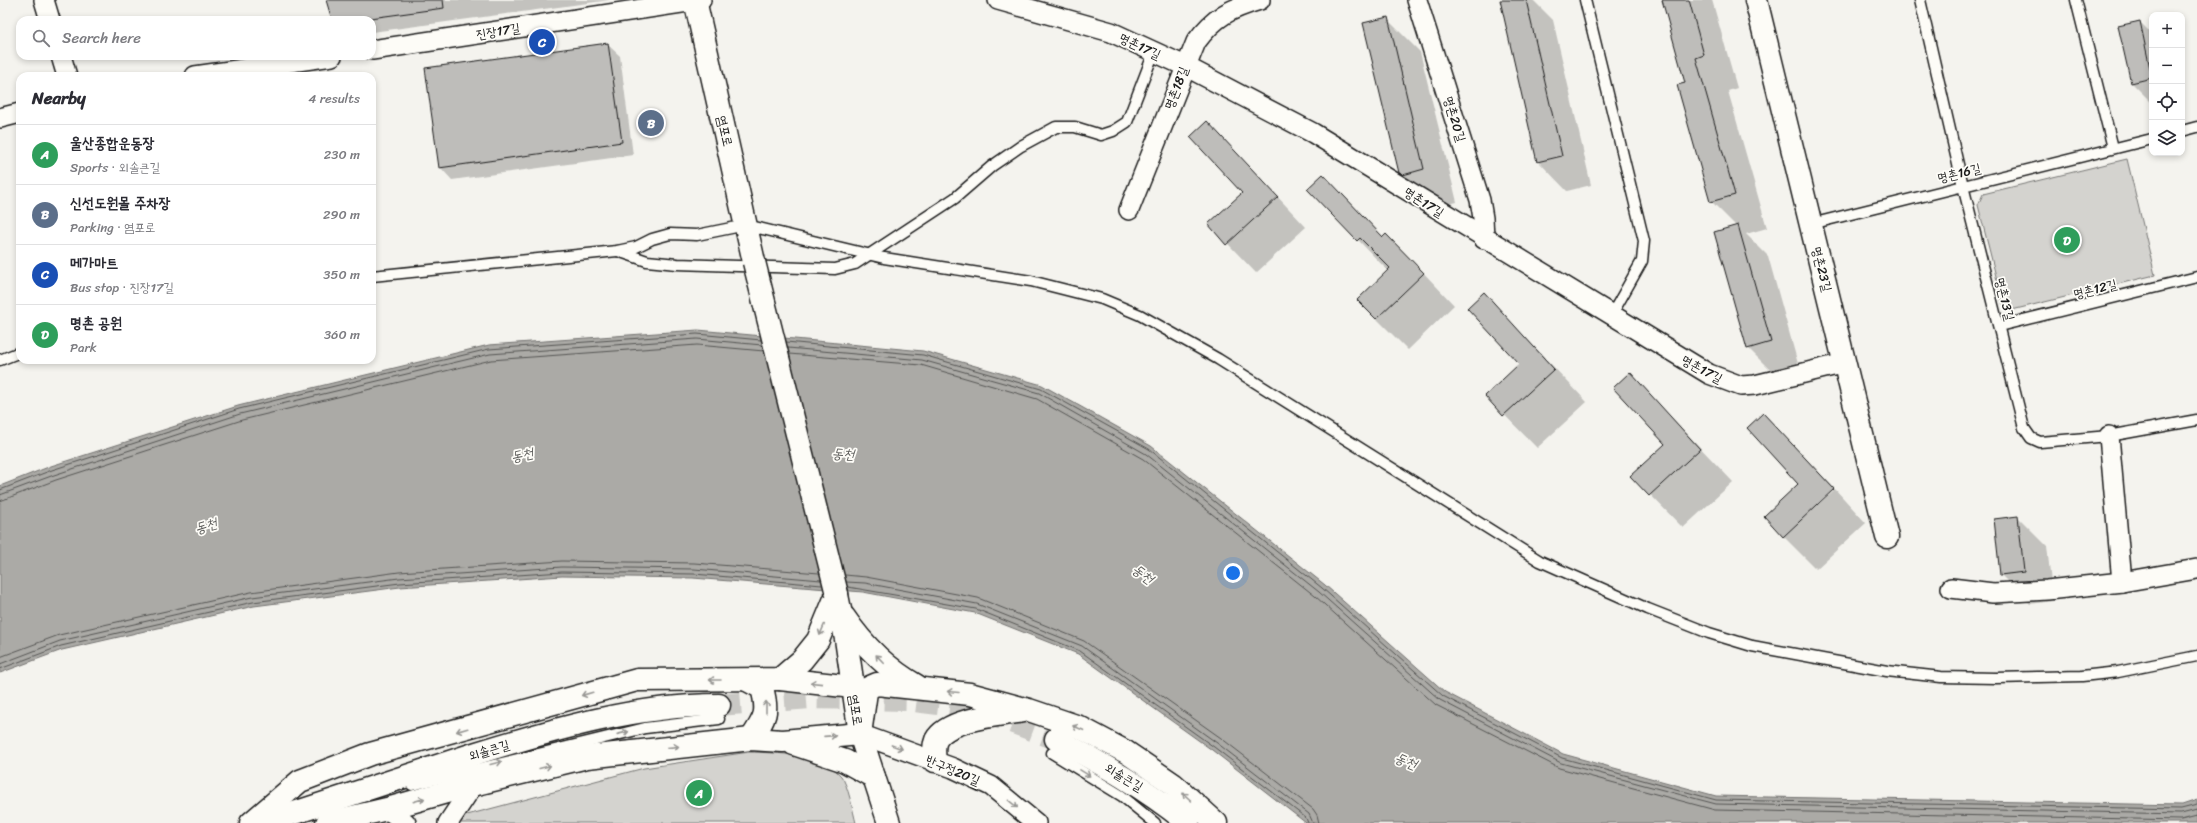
<!DOCTYPE html>
<meta charset="utf-8">
<style>
body{margin:0;font-family:Sriracha,"Poor Story",sans-serif;background:#f7f7f7;color:#2b2b33}
.controls{position:absolute;right:12px;top:12px;display:grid;overflow:hidden;border-radius:8px;box-shadow:0 2px 6px #0003}
.controls button{width:36px;height:36px;display:grid;place-items:center;padding:0;border:0;border-bottom:1px solid #e1e1e2;background:#fff;color:#2b2b33;font:20px sans-serif}
.you{position:absolute;left:1233px;top:573px;width:14px;height:14px;margin:-10px;border:3px solid #fff;border-radius:50%;background:#1a73e8;box-shadow:0 0 0 6px #1a73e833}
.badge{display:grid;place-items:center;width:26px;height:26px;border-radius:50%;background:#d93025;color:#fff;font-size:13px;font-weight:700}
.pin{position:absolute;translate:-50% -50%;border:2px solid #fff;box-shadow:0 1px 4px #0006}
.list{margin:0;padding:0;list-style:none}
h2{display:flex;justify-content:space-between;align-items:center;height:52px;margin:0;padding:0 16px;font-size:17px}
h2 small{font-size:13px;font-weight:400;color:#7c7c81}
.list li{display:grid;grid-template-columns:26px 1fr auto;gap:12px;align-items:center;box-sizing:border-box;height:60px;padding:0 16px;border-top:1px solid #e1e1e2}
.list b{display:block;font-size:15px;white-space:nowrap}
.list p{margin:0;font-size:13px;white-space:nowrap;color:#7c7c81}
.list em{font-size:13px;font-style:normal;color:#7c7c81}
.icon{flex:none;width:22px;height:22px;fill:none;stroke:currentColor;stroke-width:2;stroke-linecap:round;stroke-linejoin:round}
.map{position:relative;flex:none;width:2197px;height:823px;overflow:hidden}
.search{position:absolute;background:#fff;box-shadow:0 2px 6px #0003;left:16px;top:16px;width:360px;height:44px;display:flex;align-items:center;gap:10px;box-sizing:border-box;padding:0 14px;border-radius:12px;color:#7c7c81;font-size:15px}
.panel{position:absolute;background:#fff;box-shadow:0 2px 6px #0003;left:16px;top:72px;width:360px;height:292px;border-radius:12px}
.map>svg:first-child{display:block}
</style>
<div class="map">
<svg width="2197" height="823" viewBox="0 0 2197 823">
<rect width="100%" height="100%" fill="#f4f3ee"/>
<filter id="ink" filterUnits="userSpaceOnUse"><feTurbulence type="fractalNoise" baseFrequency=".025" numOctaves="2"/><feDisplacementMap in="SourceGraphic" scale="8" xChannelSelector="R" yChannelSelector="G"/><feConvolveMatrix kernelMatrix="1 2 1 2 8 2 1 2 1" color-interpolation-filters="sRGB"/></filter>
<g filter="url(#ink)">
<g fill="#d4d3cf" stroke="#787876">
<path d="M2127,159l28,116 -143,35 -9,-6 -25,-99 5,-11z"/>
<path d="M749,752c27,1 73,1 92,24 7,8 12,36 15,47h-419l207,-55z"/>
</g>
<path fill="#abaaa6" stroke="#72716f" d="M698,330l225,21 119,34 109,61 174,139 120,107 118,62 153,42 466,9 15,-5v23h-891l-94,-73 -134,-96 -103,-41 -112,-21 -170,-14 -131,-2 -162,11 -146,19 -192,44 -62,23v-187l51,-20 187,-60 251,-61z"/>
<g fill="#0003">
<path d="M327,0h283l-238,32v-12h-39z"/>
<path d="M1501,0h32l20,20 38,165 -24,6 -29,-30z"/>
<path d="M1663,0h49l25,88 -9,3 39,137 -21,6 22,22 32,115 -23,6 -29,-29 -11,-121 -26,-26 -24,-117z"/>
<path d="M1387,19l33,33 37,150 -20,5 -37,-35z"/>
<path d="M2140,22l12,12v69l-20,-20z"/>
<path d="M607,44l13,12 13,99 -181,25 -12,-13z"/>
<path d="M1207,122l99,105 -50,46 -47,-49 34,-31z"/>
<path d="M1323,176l61,62 34,29 36,38 -46,45 -32,-32 12,-47 -79,-82z"/>
<path d="M1484,294l103,108 -50,46 -51,-52 34,-32z"/>
<path d="M1630,374l103,108 -50,46 -51,-52 34,-32z"/>
<path d="M1763,414l71,74 -17,15 1,2 17,-16 31,34 -50,46 -33,-33 17,-52z"/>
<path d="M2018,517l29,29 6,55 -23,3 -29,-29z"/>
</g>
<g fill="none" stroke-linecap="round" stroke-linejoin="round">
<g stroke="#555553" stroke-width="1">
<path d="M786,342l137,13 118,34 108,60 173,139 121,108 119,62 154,42 465,9 16,-4"/>
<path d="M788,348l134,12 117,33 107,61 173,138 121,108 121,63 155,41 465,10 16,-4"/>
<path d="M789,354l132,11 116,34 106,60 172,137 121,109 123,63 156,42 466,10 16,-4"/>
<path d="M0,490l52,-20 187,-61 250,-60 208,-15 64,6"/>
<path d="M0,495l54,-20 186,-61 250,-60 207,-15 65,6"/>
<path d="M0,501l56,-21 186,-60 249,-60 206,-15 67,6"/>
<path d="M845,575l21,2 112,21 106,43 137,97 92,71 4,6 2,8"/>
<path d="M846,582l19,1 112,21 105,42 135,97 92,71 4,9"/>
<path d="M848,587l128,22 104,42 134,96 92,71 2,5"/>
<path d="M0,657l59,-22 192,-43 148,-20 163,-11 132,2 125,10"/>
<path d="M0,664l60,-23 192,-44 147,-19 163,-11 132,2 127,11"/>
<path d="M0,669l61,-23 192,-44 147,-19 162,-11 132,2 128,11"/>
</g>
</g>
<g fill="#bebdba" stroke="#1c1c1c">
<path d="M326,0h117l1,8 -88,12h-24z"/>
<path d="M1500,0h26l36,156 -25,6z"/>
<path d="M1662,0h27l15,55 -8,3 39,137 -25,7 -33,-117 8,-2z"/>
<path d="M1388,17l36,152 -21,6 -4,-2 -36,-150z"/>
<path d="M2140,21l12,57 -21,5 -13,-57z"/>
<path d="M608,43l14,99 -183,26 -14,-100z"/>
<path d="M1207,121l71,76 -52,48 -18,-21 34,-31 -52,-56z"/>
<path d="M1323,174l60,63 3,-3 38,39 -48,46 -19,-19 33,-32 -30,-30 -3,3 -50,-52z"/>
<path d="M1738,225l33,117 -24,7 -33,-117z"/>
<path d="M1484,292l70,77 -51,47 -18,-20 34,-32 -52,-56z"/>
<path d="M1630,372l70,77 -51,47 -19,-20 35,-32 -52,-56z"/>
<path d="M1763,413l71,76 -51,48 -19,-21 34,-32 -51,-56z"/>
<path d="M2018,516l6,56 -24,3 -6,-56z"/>
</g>
<g fill="none" stroke-linecap="round" stroke-linejoin="round">
<path stroke="#c9c8c4" stroke-width="22" stroke-dasharray="22 11" stroke-linecap="butt" d="M719,705l91,-7 96,2 70,9 80,30"/>
<g stroke="#1c1c1c" stroke-width="13">
<g id="lane">
<path d="M1585,0l59,241 -2,20 -31,55"/>
<path d="M1920,0l43,186 61,242 7,10 9,4 69,-6 88,-16"/>
<path d="M2076,0l37,148"/>
<path d="M2182,131l15,-4"/>
<path d="M1811,224l341,-85"/>
<path d="M618,251l29,10 30,3 158,5 20,-5 100,-66 37,-32 29,-20 35,-19h19l26,8 12,-4 14,-9 27,-70"/>
<path d="M372,276l245,-25 19,-4 16,-8 18,-5 27,1 49,-10 138,33 147,23 71,18 38,16 78,44 322,202 108,48 61,24 43,13 135,25 54,6 55,1 86,-2 36,-4 79,-16"/>
<path d="M1999,326l198,-49"/>
<path d="M0,360l20,-8"/>
<path d="M1052,753l70,43 33,27"/>
<path d="M412,785l233,-57 74,-9"/>
</g>
</g>
<g stroke="#1c1c1c" stroke-width="22">
<g id="street">
<path d="M44,0l6,20"/>
<path d="M998,0l113,32 74,34 128,67 396,241 32,12 14,-1 90,-22"/>
<path d="M1417,0l63,200 3,18 1,21"/>
<path d="M372,50l329,-50"/>
<path d="M61,56l6,20"/>
<path d="M195,76l137,-20"/>
<path d="M0,118l20,-5"/>
<path d="M1129,210l67,-168c19,-26 34,-33 64,-42"/>
<path d="M2109,436l13,146"/>
<path d="M1951,588l42,5 54,-3 75,-8 75,-13"/>
<path d="M860,734l93,34 38,18 45,37"/>
<path d="M387,809l19,14"/>
<path d="M448,823l26,-39"/>
</g>
</g>
<g stroke="#1c1c1c" stroke-width="25">
<g id="secondary">
<path d="M695,0l59,262"/>
<path d="M1756,0l131,537"/>
<path d="M837,595l9,44 14,95 29,89"/>
<path d="M844,617c19,28 43,52 73,69"/>
<path d="M780,679l73,8"/>
<path d="M747,680l15,8c7,25 3,30 -11,51"/>
<path d="M1056,739c46,25 91,50 132,84"/>
<path d="M794,744l51,17 29,16"/>
<path d="M935,761c-1,-7 -2,-14 1,-21 12,-22 66,-25 88,-29"/>
<path d="M251,823l49,-42 70,-27 267,-74 143,-1 22,-19 16,-20 19,-46"/>
<path d="M264,823c71,-23 142,-47 213,-70 78,-24 160,-48 242,-48"/>
<path d="M327,823l60,-14 77,-22 123,-30 164,-18 32,2 77,-7 6,-42 4,-5 7,-3 93,10 59,16 50,17 47,25 47,32 43,39"/>
</g>
</g>
<use href="#lane" stroke="#fdfcf7" stroke-width="10"/>
<use href="#street" stroke="#fdfcf7" stroke-width="19"/>
<use href="#secondary" stroke="#fdfcf7" stroke-width="22"/>
<g stroke="#1c1c1c" stroke-width="25" stroke-linecap="butt">
<path id="secondary-bridge" d="M754,262l83,332"/>
</g>
<use href="#secondary-bridge" stroke="#fdfcf7" stroke-width="22"/>
</g>
<defs><path id="oneway-shaft" d="M-6 0H5M1.5-3L5.5 0L1.5 3" fill="none" stroke-width="1.6" stroke-linecap="round" stroke-linejoin="round"/></defs>
<g stroke="#989794">
<use href="#oneway-shaft" transform="translate(822 630) rotate(113)"/>
<use href="#oneway-shaft" transform="translate(880 659) rotate(-134)"/>
<use href="#oneway-shaft" transform="translate(715 680) rotate(180)"/>
<use href="#oneway-shaft" transform="translate(816 683) rotate(-174)"/>
<use href="#oneway-shaft" transform="translate(953 692) rotate(-175)"/>
<use href="#oneway-shaft" transform="translate(587 694) rotate(164)"/>
<use href="#oneway-shaft" transform="translate(766 707) rotate(-90)"/>
<use href="#oneway-shaft" transform="translate(1078 728) rotate(-157)"/>
<use href="#oneway-shaft" transform="translate(462 730) rotate(164)"/>
<use href="#oneway-shaft" transform="translate(623 733) rotate(-13)"/>
<use href="#oneway-shaft" transform="translate(830 736) rotate(-4)"/>
<use href="#oneway-shaft" transform="translate(673 747) rotate(-6)"/>
<use href="#oneway-shaft" transform="translate(897 747) rotate(20)"/>
<use href="#oneway-shaft" transform="translate(496 763) rotate(-14)"/>
<use href="#oneway-shaft" transform="translate(545 767) rotate(-14)"/>
<use href="#oneway-shaft" transform="translate(1085 773) rotate(32)"/>
<use href="#oneway-shaft" transform="translate(1187 797) rotate(-138)"/>
<use href="#oneway-shaft" transform="translate(419 800) rotate(-16)"/>
<use href="#oneway-shaft" transform="translate(1013 804) rotate(39)"/>
</g>
</g>
<g text-anchor="middle" dominant-baseline="central" stroke-width="3.5" stroke-linejoin="round" paint-order="stroke">
<g font-size="13" fill="#1c1c1c" stroke="#fdfcf7">
<text transform="translate(498 31) rotate(-9)">진장17길</text>
<text transform="translate(1140 46) rotate(25)">명촌17길</text>
<text transform="translate(1176 88) rotate(-69)">명촌18길</text>
<text transform="translate(1455 119) rotate(73)">명촌20길</text>
<text transform="translate(725 131) rotate(77)">염포로</text>
<text transform="translate(1959 173) rotate(-14)">명촌16길</text>
<text transform="translate(1424 202) rotate(32)">명촌17길</text>
<text transform="translate(1822 269) rotate(76)">명촌23길</text>
<text transform="translate(2095 289) rotate(-14)">명촌12길</text>
<text transform="translate(2005 299) rotate(76)">명촌13길</text>
<text transform="translate(1702 369) rotate(28)">명촌17길</text>
<text transform="translate(856 710) rotate(81)">염포로</text>
<text transform="translate(489 750) rotate(-17)">외솔큰길</text>
<text transform="translate(953 770) rotate(23)">반구정20길</text>
<text transform="translate(1124 777) rotate(31)">외솔큰길</text>
</g>
<g font-size="14" font-style="italic" fill="#5c5c5a" stroke="#fdfcf7">
<text transform="translate(843 454) rotate(4)">동천</text>
<text transform="translate(522 455) rotate(-12)">동천</text>
<text transform="translate(206 526) rotate(-17)">동천</text>
<text transform="translate(1143 574) rotate(36)">동천</text>
<text transform="translate(1406 761) rotate(22)">동천</text>
</g>
</g>
</svg>
<div class="controls">
<button>+</button>
<button>−</button>
<button><svg class="icon" aria-label="locate" viewBox="0 0 24 24"><circle cx="12" cy="12" r="6"/><path d="M12 2v4M12 18v4M2 12h4M18 12h4"/></svg></button>
<button><svg class="icon" aria-label="layers" viewBox="0 0 24 24"><path d="M12 4l9 5-9 5-9-5zM3 14l9 5 9-5"/></svg></button>
</div>
<div class="you"></div>
<div class="pin badge" style="left:699px;top:793px;background:#2e9e5b">A</div>
<div class="pin badge" style="left:651px;top:123px;background:#5c6f8a">B</div>
<div class="pin badge" style="left:542px;top:42px;background:#1a4fb4">C</div>
<div class="pin badge" style="left:2067px;top:240px;background:#2e9e5b">D</div>
<div class="search"><svg class="icon" aria-label="search" viewBox="0 0 24 24"><circle cx="10" cy="10" r="6"/><path d="M15 15l6 6"/></svg>Search here</div>
<section class="panel">
<h2>Nearby<small>4 results</small></h2>
<ul class="list">
<li><span class="badge" style="background:#2e9e5b">A</span><div><b>울산종합운동장</b><p>Sports · 외솔큰길</p></div><em>230 m</em></li>
<li><span class="badge" style="background:#5c6f8a">B</span><div><b>신선도원몰 주차장</b><p>Parking · 염포로</p></div><em>290 m</em></li>
<li><span class="badge" style="background:#1a4fb4">C</span><div><b>메가마트</b><p>Bus stop · 진장17길</p></div><em>350 m</em></li>
<li><span class="badge" style="background:#2e9e5b">D</span><div><b>명촌 공원</b><p>Park</p></div><em>360 m</em></li>
</ul>
</section>
</div>
